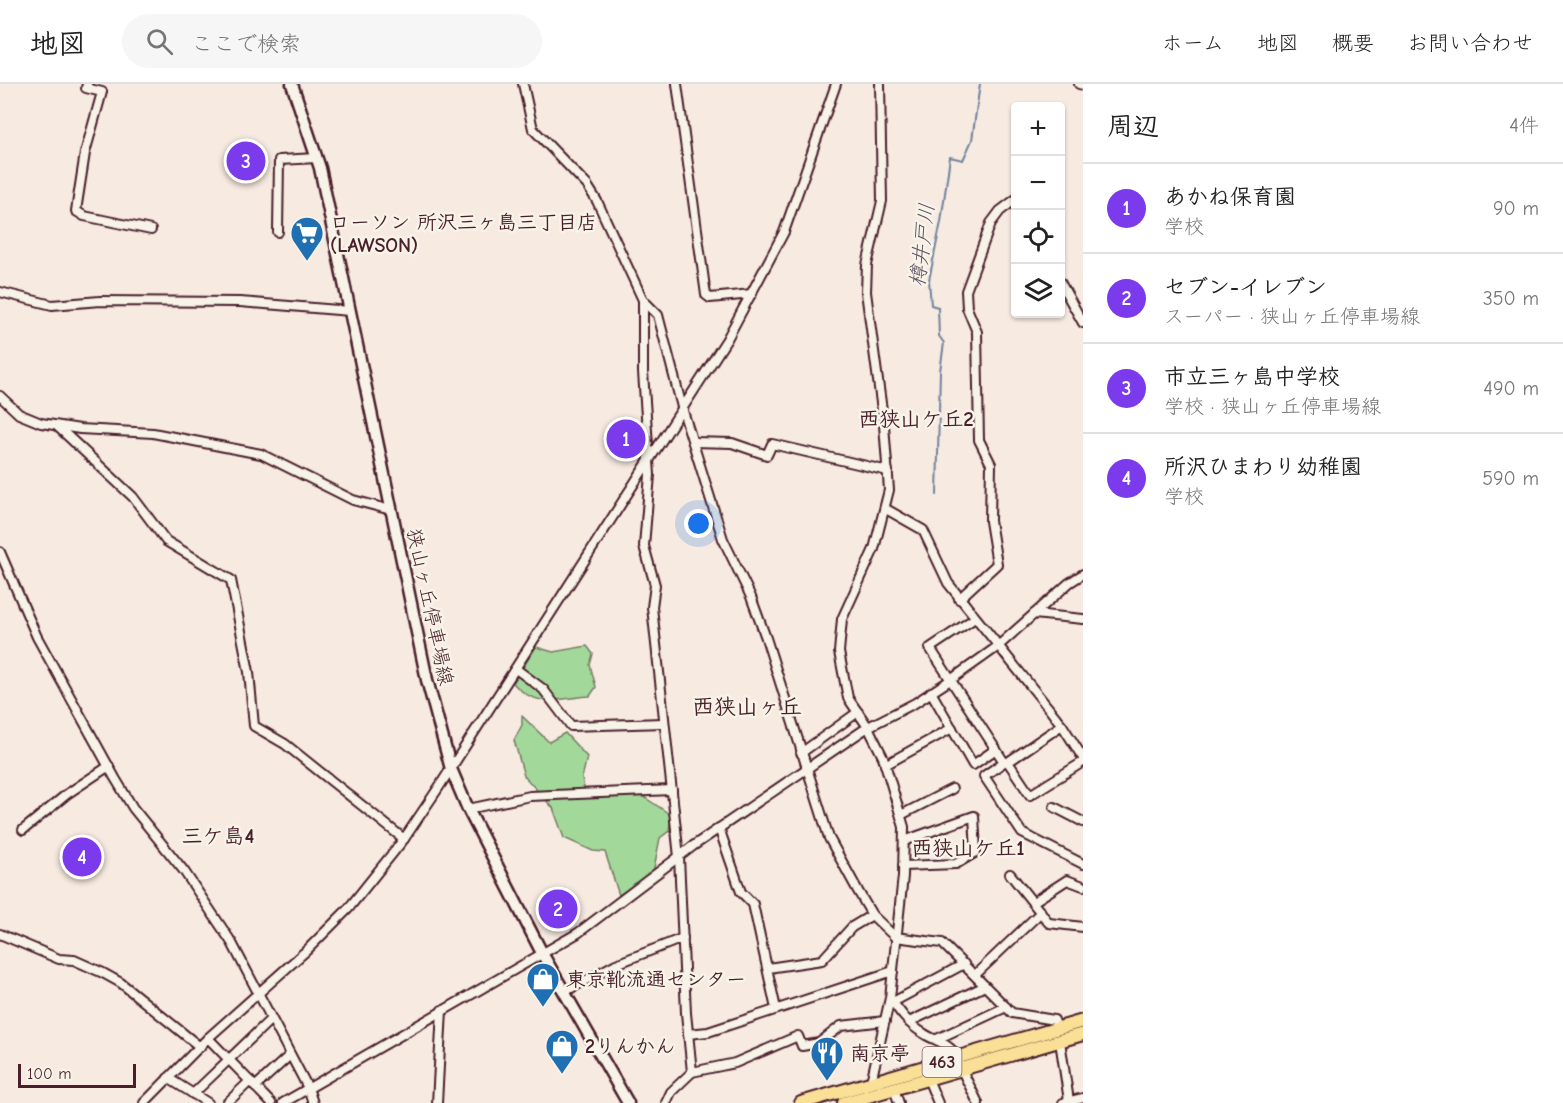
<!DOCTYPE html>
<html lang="ja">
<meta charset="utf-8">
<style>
body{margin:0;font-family:"Comic Neue","Klee One",sans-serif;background:#f6f6f6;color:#222}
.controls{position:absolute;right:18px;top:18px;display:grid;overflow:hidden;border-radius:6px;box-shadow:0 2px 4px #0004}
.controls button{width:54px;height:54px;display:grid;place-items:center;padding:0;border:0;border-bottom:2px solid #e0e0e0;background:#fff;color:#222;font:30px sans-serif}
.scale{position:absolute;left:18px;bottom:15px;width:118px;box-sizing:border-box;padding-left:6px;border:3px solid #4a1f2b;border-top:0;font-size:16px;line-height:21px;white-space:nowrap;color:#4a1f2b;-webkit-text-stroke:4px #f7f3e8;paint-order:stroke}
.you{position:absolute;left:699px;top:440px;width:21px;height:21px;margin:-15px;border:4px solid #fff;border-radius:50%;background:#1a73e8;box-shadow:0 0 0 9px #1a73e833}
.badge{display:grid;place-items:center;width:39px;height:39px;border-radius:50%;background:#7c3aed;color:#fff;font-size:20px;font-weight:700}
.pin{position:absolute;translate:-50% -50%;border:3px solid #fff;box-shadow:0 2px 6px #0006}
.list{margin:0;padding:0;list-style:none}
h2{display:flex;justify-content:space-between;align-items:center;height:78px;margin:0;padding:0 24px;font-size:26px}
h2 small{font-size:20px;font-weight:400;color:#767676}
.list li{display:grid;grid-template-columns:39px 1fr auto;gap:18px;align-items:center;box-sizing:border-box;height:90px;padding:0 24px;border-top:2px solid #e0e0e0}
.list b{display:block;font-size:22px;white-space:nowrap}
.list p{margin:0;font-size:20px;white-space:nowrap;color:#767676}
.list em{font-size:20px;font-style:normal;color:#767676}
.icon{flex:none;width:33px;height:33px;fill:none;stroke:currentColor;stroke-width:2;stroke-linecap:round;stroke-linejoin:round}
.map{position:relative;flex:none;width:1083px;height:1019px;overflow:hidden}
header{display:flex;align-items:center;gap:36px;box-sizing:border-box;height:84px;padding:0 30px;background:#fff;border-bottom:2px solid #e0e0e0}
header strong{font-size:28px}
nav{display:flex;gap:33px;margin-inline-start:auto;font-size:21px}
.search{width:420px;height:54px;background:#f6f6f6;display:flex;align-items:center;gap:15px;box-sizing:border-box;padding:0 21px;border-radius:33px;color:#767676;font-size:22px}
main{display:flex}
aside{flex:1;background:#fff}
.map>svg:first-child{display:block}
</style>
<header>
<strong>地図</strong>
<div class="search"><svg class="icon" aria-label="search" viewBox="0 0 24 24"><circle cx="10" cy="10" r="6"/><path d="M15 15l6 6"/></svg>ここで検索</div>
<nav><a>ホーム</a><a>地図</a><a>概要</a><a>お問い合わせ</a></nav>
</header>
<main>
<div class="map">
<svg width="1083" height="1019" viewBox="0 0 1083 1019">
<rect width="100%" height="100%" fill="#f7eae1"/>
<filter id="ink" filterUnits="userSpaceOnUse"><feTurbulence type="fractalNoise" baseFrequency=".0167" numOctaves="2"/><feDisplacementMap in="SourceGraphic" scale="12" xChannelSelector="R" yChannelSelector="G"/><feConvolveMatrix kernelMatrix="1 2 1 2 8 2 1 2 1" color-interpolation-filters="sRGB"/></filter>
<g filter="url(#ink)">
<g fill="#a3d89b" stroke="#767c63" stroke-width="1.5">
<path d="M587,562l6,8 -3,11 6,22 -6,9c-32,2 -53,14 -77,-13l23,-36 17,5z"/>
<path d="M522,632l27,26 16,-9 22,24 -5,21 4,20 52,-5 33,22 -2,16 -9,7 -7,35 -34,22 -14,-43 -12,-1 -29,-13 -11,-30 -29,-32 -10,-36 8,-15z"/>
</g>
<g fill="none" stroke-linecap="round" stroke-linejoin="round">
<path stroke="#70829d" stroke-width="2" d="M937,411l3,-124 4,-28 -5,-7 -1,-29 -7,-2 -2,-25 12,-58 9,-65 13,3 9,-20 8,-56"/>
<g stroke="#4a1f2b" stroke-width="12">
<g id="minor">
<path d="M87,0l-1,4 16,4 -17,61 -9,58 8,5 67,14"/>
<path d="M523,0l10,45 54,56 10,16 46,99 15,15 25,96 40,128 28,58 15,41 63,200 29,53 14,24 23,22 47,6 70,70 42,7 3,8"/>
<path d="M677,0l29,211 4,3 42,-4"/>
<path d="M1079,0l4,1"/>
<path d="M278,148l1,-72 38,-2"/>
<path d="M1060,198l23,41"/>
<path d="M0,208l52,13 48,-4 140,1 110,9"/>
<path d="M643,216v72l7,103 -6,71 11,39 -3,22 27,250 7,156 6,59 -21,20 -5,11"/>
<path d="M0,312l19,18 22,9 39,6 73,4 108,21 92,46 38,10"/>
<path d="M57,342l76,71 33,44 65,39 18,92 5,54 31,18 119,95"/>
<path d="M693,358l39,1 35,12 5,-11 116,27"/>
<path d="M886,425l37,21 25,53 114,142 21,33"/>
<path d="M0,468l37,85 78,141 18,30 51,63 48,72 76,145 5,15"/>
<path d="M959,515l38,-35 -7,-43 1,-57 -12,-24 -2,-108 -10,-24 -1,-17 25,-68 9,-12 16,-12"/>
<path d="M1034,530l49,5"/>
<path d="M975,534l-45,30 74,114 -20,14 38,57 61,31"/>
<path d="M516,585l27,20 28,37 92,-3"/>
<path d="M931,608l42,73 23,-16"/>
<path d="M1062,641l-54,37 22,33 53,-33"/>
<path d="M801,669l57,-41"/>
<path d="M885,681l67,-37"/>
<path d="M1054,723l29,15"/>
<path d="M468,725l62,-13 142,-6"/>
<path d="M901,731l51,-26"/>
<path d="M719,744l22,64 12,12 23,105"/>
<path d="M23,746l44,-36 42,-28"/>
<path d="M903,782l53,-2 20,-12 -2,-36 -70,25"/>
<path d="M1010,790l39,49 34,4"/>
<path d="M1033,818l34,-22 16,6"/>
<path d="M0,850l59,25 15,1 29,13 18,10 79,64"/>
<path d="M768,884l54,-8 30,-33 20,-12"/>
<path d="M975,891l66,-63"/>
<path d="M564,908l52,-28 67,-26"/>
<path d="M890,914c9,13 19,27 33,35 10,7 20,8 29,17l26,53"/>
<path d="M893,918l71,-38"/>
<path d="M909,938l76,-36"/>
<path d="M688,950l20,-2 185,-61"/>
<path d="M208,954l63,65"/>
<path d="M937,955l69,-32"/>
<path d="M1060,957l9,60"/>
<path d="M692,988l43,-9 63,-27 4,10 17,-3 22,-17 44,-5"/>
<path d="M168,994l40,25"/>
<path d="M928,995l10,24"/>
<path d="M871,998l19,-84 13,-122 1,-49 -21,-70 -15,-30 -20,-29 -9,-46 3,-33 32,-70 15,-59 -5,-65 -18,-133 1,-27 15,-64 -2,-117"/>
<path d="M255,1003l35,-32"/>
<path d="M894,1005l5,14"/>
<path d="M193,1010l78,-75"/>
<path d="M144,1019l64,-65 99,-88 41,-41 56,-70 35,-52 288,-448 57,-107 52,-148"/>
<path d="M227,1019l23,-22"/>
<path d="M283,1019l295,-170 115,-87 175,-119 47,-24 37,-24 45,-32 72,-64 14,-9"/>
<path d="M437,1019l5,-93"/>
<path d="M1063,1019l20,-5"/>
</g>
</g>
<g stroke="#4a1f2b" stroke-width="15">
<path id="secondary" d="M292,0l28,84 107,512 24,89 17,40 75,146 85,148"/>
</g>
<g stroke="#4a1f2b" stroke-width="16">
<g id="trunk">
<path d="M801,1019l282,-82"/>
<path d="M844,1019l239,-69"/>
</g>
</g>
<use href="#minor" stroke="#f7f3e8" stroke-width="8"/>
<use href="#secondary" stroke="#f7f3e8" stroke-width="10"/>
<use href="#trunk" stroke="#f9e096" stroke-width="12"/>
</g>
</g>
<defs>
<g id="supermarket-pin" transform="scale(1.725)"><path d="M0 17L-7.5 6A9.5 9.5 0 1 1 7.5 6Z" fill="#1f6fb2" stroke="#f7f3e8"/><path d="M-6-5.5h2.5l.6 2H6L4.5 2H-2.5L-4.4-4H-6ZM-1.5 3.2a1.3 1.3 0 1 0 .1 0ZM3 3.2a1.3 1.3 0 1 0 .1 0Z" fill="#fff"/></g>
<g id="shop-pin" transform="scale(1.725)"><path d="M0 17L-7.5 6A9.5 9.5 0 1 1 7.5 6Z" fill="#1f6fb2" stroke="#f7f3e8"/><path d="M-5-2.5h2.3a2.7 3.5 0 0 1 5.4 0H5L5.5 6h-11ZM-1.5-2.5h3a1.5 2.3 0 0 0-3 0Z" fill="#fff"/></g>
<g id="restaurant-pin" transform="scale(1.725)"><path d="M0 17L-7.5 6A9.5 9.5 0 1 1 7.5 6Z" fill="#1f6fb2" stroke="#f7f3e8"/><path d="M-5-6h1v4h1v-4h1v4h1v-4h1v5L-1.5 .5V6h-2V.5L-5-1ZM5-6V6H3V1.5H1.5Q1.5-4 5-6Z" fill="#fff"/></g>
</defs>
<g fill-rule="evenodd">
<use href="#supermarket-pin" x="307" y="149"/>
<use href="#shop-pin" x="543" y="895"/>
<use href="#shop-pin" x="562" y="962"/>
<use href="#restaurant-pin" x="827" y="969"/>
</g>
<g text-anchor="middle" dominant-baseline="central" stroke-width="5" stroke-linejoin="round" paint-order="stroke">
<rect fill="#f7f3e8" stroke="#7e5f64" stroke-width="1.5" x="922.5" y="963" width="39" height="30" rx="4.5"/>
<g font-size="18" font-weight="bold" fill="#4a1f2b">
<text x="942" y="978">463</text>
</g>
<g font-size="20" font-weight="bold" fill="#4a1f2b" stroke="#f7f3e8" text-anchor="start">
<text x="330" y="138">ローソン 所沢三ヶ島三丁目店<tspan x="330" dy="23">(LAWSON)</tspan></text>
<text x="566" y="895">東京靴流通センター</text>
<text x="585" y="962">2りんかん</text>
<text x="850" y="969">南京亭</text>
</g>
<g font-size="20" fill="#4a1f2b" stroke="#f7f3e8">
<text transform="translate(430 523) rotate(78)">狭山ヶ丘停車場線</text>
</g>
<g font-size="21" font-style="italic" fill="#5d5164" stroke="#f7f3e8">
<text transform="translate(922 161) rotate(-83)">樽井戸川</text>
</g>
<g font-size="21" font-weight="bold" fill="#4a1f2b" stroke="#f7f3e8">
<text x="916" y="335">西狭山ケ丘2</text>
<text x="218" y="752">三ケ島4</text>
<text x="968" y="764">西狭山ケ丘1</text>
</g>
<g font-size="22" font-weight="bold" fill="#4a1f2b" stroke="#f7f3e8">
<text x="747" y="623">西狭山ヶ丘</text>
</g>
</g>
</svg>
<div class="controls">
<button>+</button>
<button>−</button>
<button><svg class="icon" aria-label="locate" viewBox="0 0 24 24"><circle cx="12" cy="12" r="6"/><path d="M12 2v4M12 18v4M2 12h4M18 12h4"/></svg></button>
<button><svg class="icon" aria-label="layers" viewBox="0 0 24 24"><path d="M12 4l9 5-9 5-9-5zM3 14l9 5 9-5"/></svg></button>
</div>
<div class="scale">100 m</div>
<div class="you"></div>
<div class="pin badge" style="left:626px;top:355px">1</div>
<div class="pin badge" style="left:558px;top:825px">2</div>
<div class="pin badge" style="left:246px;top:77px">3</div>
<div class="pin badge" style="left:82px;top:773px">4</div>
</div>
<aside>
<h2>周辺<small>4件</small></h2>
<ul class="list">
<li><span class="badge">1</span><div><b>あかね保育園</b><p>学校</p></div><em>90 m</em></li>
<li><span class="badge">2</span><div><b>セブン-イレブン</b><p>スーパー · 狭山ヶ丘停車場線</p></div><em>350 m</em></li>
<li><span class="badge">3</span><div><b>市立三ヶ島中学校</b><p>学校 · 狭山ヶ丘停車場線</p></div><em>490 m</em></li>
<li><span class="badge">4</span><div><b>所沢ひまわり幼稚園</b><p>学校</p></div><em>590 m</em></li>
</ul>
</aside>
</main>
